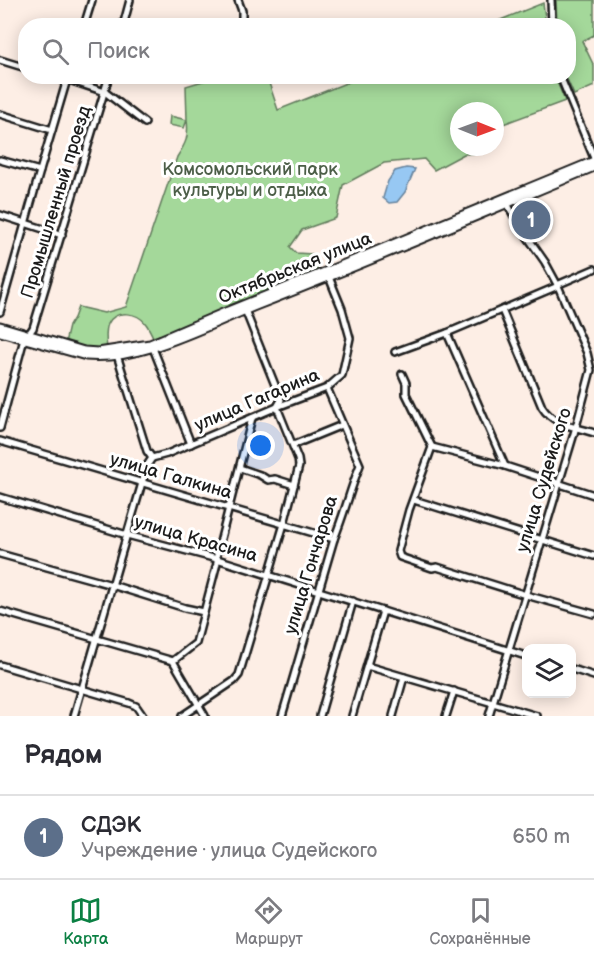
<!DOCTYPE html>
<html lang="ru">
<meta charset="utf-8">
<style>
body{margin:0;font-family:"Balsamiq Sans",sans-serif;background:#f2f2f3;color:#2b2b33}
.controls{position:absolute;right:18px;bottom:18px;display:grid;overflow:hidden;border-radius:12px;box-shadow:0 3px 15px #0003}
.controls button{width:54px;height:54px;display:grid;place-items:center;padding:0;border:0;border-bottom:2px solid #e1e1e2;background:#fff;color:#2b2b33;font:30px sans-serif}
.compass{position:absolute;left:450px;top:102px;width:54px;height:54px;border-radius:50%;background:#fff;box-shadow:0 3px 15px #0003;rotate:91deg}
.you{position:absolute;left:261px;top:446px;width:21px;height:21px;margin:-15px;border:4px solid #fff;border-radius:50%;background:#1a73e8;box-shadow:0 0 0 9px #1a73e833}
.badge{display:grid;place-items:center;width:39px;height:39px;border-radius:50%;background:#0b8043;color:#fff;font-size:20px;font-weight:700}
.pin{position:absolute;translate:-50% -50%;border:3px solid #fff;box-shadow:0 2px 6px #0006}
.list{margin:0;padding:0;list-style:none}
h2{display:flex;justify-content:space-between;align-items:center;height:78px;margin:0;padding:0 24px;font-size:26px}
h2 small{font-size:20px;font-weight:400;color:#7c7c81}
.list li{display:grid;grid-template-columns:39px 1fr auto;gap:18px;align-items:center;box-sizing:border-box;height:84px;padding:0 24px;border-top:2px solid #e1e1e2}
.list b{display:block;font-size:22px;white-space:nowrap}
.list p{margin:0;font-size:20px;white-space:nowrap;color:#7c7c81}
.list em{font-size:20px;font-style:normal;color:#7c7c81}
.icon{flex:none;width:33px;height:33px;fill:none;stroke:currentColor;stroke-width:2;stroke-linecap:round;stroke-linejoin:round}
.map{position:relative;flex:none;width:594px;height:716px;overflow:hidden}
.search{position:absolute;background:#fff;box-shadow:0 3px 15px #0003;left:18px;right:18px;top:18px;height:66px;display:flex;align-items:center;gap:15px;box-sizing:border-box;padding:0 21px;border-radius:24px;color:#7c7c81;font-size:22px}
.sheet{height:162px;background:#fff}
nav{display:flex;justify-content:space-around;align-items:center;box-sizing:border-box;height:84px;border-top:2px solid #e1e1e2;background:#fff;font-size:16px;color:#7c7c81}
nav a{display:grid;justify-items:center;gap:3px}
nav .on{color:#0b8043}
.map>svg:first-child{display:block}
</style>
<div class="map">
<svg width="594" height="716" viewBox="0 0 594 716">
<rect width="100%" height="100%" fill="#fdeee5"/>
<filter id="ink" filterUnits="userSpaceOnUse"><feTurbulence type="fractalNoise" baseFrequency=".0167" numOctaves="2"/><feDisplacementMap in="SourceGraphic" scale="12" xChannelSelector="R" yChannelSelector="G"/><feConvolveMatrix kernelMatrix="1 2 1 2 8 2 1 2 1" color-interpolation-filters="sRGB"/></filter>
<g filter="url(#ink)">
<g fill="#a4d89a" stroke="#607a5b" stroke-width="1.5">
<path d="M556,0h38v35l-12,6 12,25v20l-20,9 -8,-18 2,-1v-50l-11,-1z"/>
<path d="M543,3l3,22h-58z"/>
<path d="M216,77h51l11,33 83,-33h194l10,24 -70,26v-16h-36v36h33l1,2 -9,4 -20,1 -30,16 -10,-11 -40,4 -41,22 -7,33 -34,12 -12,17 6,6 16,1 8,21 -154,59 -7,1 -6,2c-2,-4 -4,-9 -7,-13 -8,-12 -31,-15 -38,0 -3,7 -2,16 -1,24l-18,2 -24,-7 4,-17 5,-8 4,-11 26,6 22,-6 51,-150c9,-14 12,-20 10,-37l-3,8 -15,-3 1,-9 17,4 -1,-34z"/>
</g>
<path fill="#97c8f3" stroke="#66839d" stroke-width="1.5" d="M406,168l9,1 -10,23 -8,10 -8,1 -6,-5 5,-17 7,-10z"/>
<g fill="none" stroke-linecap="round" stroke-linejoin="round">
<g stroke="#1c1c1c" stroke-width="10">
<g id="minor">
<path d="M238,0l4,11v10"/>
<path d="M551,0l1,26"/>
<path d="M84,26l8,-26"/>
<path d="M123,26l7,-26"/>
<path d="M0,60l26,8"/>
<path d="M57,76l48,16 40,31"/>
<path d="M560,76l34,82"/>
<path d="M0,114l52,16"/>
<path d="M0,160l40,11"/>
<path d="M0,215l62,20"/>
<path d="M557,285l37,-16"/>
<path d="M502,310l40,97c11,18 34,20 52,26"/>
<path d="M0,312l40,-141 28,-95"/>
<path d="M447,333l58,133"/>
<path d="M28,335l5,-7 76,-252"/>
<path d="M153,348l38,96"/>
<path d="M395,352l52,-19 111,-47"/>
<path d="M402,374l4,9v11l26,53 -23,63 -11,41 2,6 32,11 5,-1 89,28 68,19"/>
<path d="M0,428l24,-89"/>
<path d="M0,441l334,98"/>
<path d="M293,445l49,-20"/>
<path d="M432,447l73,19 89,29"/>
<path d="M152,458l15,-4 110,-47 50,-19 15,-13 8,-37 -8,-29 -13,-32"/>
<path d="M240,468l20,7 8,5 7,-1 19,6"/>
<path d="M0,497l127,38 90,24 309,97"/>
<path d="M414,500l180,56"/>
<path d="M0,554l112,31 73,23 19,4"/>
<path d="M0,611l173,50 32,55"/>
<path d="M173,661l23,-18 21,-80v-9l35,-136"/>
<path d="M0,665l129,38 7,3 7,10"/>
<path d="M367,666l170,50"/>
<path d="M572,669l22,7"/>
<path d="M74,716l68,-233 6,-19 4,-6 -5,-7 -30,-96"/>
<path d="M182,716l52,-35 5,-6 45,-151 15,-58 -1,-7 -21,-52 4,-7 -36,-90"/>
<path d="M282,716l52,-177c10,-24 16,-49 26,-74l-33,-77"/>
<path d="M320,716l33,-115"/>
<path d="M352,716l31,-105"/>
<path d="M393,716l11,-39"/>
<path d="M446,716l8,-25"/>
<path d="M489,716l87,-289 15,-57 -4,-17 -29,-67 -13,-24 -28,-40 -10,-19"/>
</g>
</g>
<g stroke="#1c1c1c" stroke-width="11">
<g id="major">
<path d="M0,326l84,25 14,1 52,-8 73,-31 119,-48 252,-104"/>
<path d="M0,332l86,24c58,5 119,-30 172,-51 113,-44 224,-91 336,-138"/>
</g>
</g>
<use href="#minor" stroke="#fff" stroke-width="5"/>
<use href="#major" stroke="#fff" stroke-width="7"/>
</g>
</g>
<g text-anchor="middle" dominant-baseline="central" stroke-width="6" stroke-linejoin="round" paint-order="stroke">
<g font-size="18" fill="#4c5e48" stroke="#fff">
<text x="250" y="169">Комсомольский парк<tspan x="250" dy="21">культуры и отдыха</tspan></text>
</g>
<g font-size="18" fill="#1c1c1c" stroke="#fff">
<text transform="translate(56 202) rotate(-73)">Промышленный проезд</text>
<text transform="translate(295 268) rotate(-22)">Октябрьская улица</text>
<text transform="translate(257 400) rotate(-23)">улица Гагарина</text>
<text transform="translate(171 476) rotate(16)">улица Галкина</text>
<text transform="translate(544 480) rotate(-73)">улица Судейского</text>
<text transform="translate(196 539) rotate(16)">улица Красина</text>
<text transform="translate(311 565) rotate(-73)">улица Гончарова</text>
</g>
</g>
</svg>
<div class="controls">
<button><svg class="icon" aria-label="layers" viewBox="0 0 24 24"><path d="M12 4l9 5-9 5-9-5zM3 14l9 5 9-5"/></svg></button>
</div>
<svg class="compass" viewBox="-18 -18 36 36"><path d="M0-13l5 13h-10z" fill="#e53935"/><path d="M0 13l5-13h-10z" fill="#7c7c81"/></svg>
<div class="you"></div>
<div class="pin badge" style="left:531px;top:220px;background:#5c6f8a">1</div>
<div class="search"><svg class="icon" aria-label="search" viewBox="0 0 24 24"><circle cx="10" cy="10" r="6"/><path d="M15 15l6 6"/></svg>Поиск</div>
</div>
<section class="sheet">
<h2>Рядом<small></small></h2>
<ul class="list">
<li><span class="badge" style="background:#5c6f8a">1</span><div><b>СДЭК</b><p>Учреждение · улица Судейского</p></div><em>650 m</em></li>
</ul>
</section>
<nav>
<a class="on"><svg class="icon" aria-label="map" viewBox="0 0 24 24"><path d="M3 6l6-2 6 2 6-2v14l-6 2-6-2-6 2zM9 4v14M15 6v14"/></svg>Карта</a>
<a><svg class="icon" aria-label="directions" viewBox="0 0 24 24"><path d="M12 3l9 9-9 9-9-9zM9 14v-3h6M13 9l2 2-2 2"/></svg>Маршрут</a>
<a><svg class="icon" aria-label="saved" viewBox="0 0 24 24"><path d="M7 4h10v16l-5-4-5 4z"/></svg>Сохранённые</a>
</nav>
